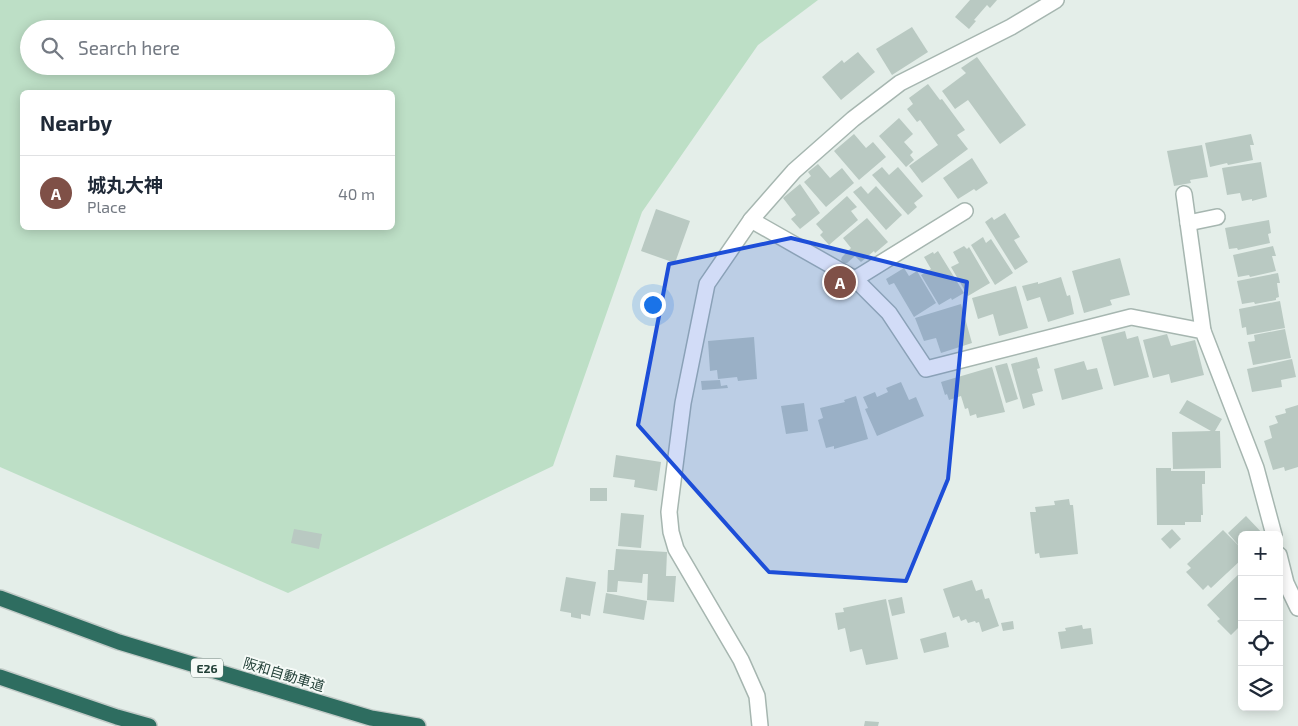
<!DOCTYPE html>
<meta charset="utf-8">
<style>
body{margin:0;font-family:"Exo 2","Noto Sans JP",sans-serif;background:#f6f6f7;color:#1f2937}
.controls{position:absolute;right:15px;bottom:15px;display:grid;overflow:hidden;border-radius:8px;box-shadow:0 2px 12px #0003}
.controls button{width:45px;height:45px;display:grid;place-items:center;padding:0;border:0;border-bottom:1px solid #e0e1e3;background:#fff;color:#1f2937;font:25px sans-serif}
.you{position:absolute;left:652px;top:304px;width:18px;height:18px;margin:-12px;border:4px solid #fff;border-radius:50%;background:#1a73e8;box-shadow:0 0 0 8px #1a73e833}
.badge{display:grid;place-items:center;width:32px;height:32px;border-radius:50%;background:#7f5047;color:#fff;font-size:16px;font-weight:700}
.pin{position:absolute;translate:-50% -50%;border:2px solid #fff;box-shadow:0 1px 5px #0006}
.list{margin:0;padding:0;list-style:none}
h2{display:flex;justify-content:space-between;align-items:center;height:65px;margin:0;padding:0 20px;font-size:21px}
h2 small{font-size:16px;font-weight:400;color:#747a83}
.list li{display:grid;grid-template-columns:32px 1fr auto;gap:15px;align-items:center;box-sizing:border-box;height:75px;padding:0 20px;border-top:1px solid #e0e1e3}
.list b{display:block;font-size:19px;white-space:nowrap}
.list p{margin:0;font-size:16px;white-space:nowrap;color:#747a83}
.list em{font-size:16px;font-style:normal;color:#747a83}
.icon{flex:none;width:28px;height:28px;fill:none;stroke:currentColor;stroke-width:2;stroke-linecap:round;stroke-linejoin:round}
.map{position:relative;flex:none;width:1298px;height:726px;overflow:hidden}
.search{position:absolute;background:#fff;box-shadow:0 2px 12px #0003;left:20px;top:20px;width:375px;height:55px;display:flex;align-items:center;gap:12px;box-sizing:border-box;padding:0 18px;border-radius:28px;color:#747a83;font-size:19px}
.panel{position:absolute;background:#fff;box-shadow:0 2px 12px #0003;left:20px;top:90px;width:375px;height:140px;border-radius:8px}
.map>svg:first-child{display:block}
</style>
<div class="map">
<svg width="1298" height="726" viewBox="0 0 1298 726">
<rect width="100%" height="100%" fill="#e4eee9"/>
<path fill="#bddfc6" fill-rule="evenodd" d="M0,0h818l-60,45 -116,167 -89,254 -265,127 -288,-126zM29,29h357v37h-357zM22,92h370v136h-370z"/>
<g fill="#b9c9c2">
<path d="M970,0h27l-7,8 -3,-3 -13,15 2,1 -7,8 -14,-12z"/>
<path d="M912,27l16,25 -36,23 -16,-26z"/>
<path d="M858,52l17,20 -34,28 -19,-23 20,-17 2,3z"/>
<path d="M977,57l49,68 -26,19 -32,-44 -13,9 -13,-18 24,-18 -5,-5z"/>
<path d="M928,84l12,16 2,-1 23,31 -8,5 11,14 -46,34 -13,-17 29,-21 -18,-25 -3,2 -10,-13 6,-5 -4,-6z"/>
<path d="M899,118l14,16 -9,8 9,10 -3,3 4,5 -8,7 -27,-31z"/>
<path d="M854,134l12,14 7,-6 13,15 -27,23 -25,-29z"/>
<path d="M1251,134l3,11h-4l3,15 -25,5 -1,-2 -17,4 -5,-24z"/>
<path d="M1202,145l6,32 -18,3 1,3 -17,3 -7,-35z"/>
<path d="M972,158l16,25 -12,8 -2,-2 -16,10 -15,-21z"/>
<path d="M1261,162l6,35 -15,4v-2l-10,2 -2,-8 -13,2 -5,-27z"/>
<path d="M818,164l12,14 12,-10 12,15 -28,24 -22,-25 7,-6 -3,-4z"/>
<path d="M882,167l7,8 9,-8 25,29 -9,7 3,4 -9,8 -36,-40z"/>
<path d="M800,184l20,29 -20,16 -9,-10 5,-4 -13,-17z"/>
<path d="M861,186l7,8 8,-8 26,29 -16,15 -33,-38z"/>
<path d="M847,196l10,11 -6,4 7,9 -29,25 -9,-10 3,-3 -7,-8z"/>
<path d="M656,209l34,12 -15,42 -34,-12z"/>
<path d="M1005,213l15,24 -6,3 14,22 -13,8 -30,-48 7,-5 2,3z"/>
<path d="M867,218l21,24 -13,11 -1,-2 -13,11 -6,-6 -8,7h-3l-3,-3 1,-3 9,-9 -8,-10z"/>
<path d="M1269,220l2,13 -3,1 2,9 -32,7 -1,-2 -8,1 -4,-21z"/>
<path d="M983,237l3,6 5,-4 22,34 -18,12 -24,-40z"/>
<path d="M964,246l3,3 2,-2 21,36 -22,13 -17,-29 8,-4 -6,-11z"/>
<path d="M1273,246l3,10h-4l4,15 -26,6 -1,-2 -11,2 -5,-22z"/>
<path d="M938,251l26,42 -12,7 -1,-2 -12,7 -18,-30 10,-6 -7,-12 9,-5 1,2z"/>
<path d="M1120,258l10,37 -20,5 2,5 -28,8 -12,-42z"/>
<path d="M904,268l5,8 8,-5 19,32 -22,14 -20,-34 -5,2 -3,-6z"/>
<path d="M1278,273l2,10h-3l2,14 -3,1v2l-21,4 -1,-2 -12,2 -5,-23z"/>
<path d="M1061,277l6,19 3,-1 4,19 -26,8 -8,-25 -13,4 -5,-15 16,-4v2z"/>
<path d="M1016,286l12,42 -29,8 -6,-22 -15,5 -6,-21z"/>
<path d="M1280,301l5,27 -38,7 -1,-8 -4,1 -3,-19z"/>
<path d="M961,304l11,39 -31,10 -5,-15 -12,3 -9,-23z"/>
<path d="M1285,329l6,29 -38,7 -5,-23 7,-1 -1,-6z"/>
<path d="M1125,331l2,8 11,-3 11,41 -35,9 -13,-49z"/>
<path d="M1167,334l4,12 24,-6 9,35 -33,8 -2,-9 -16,4 -10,-38z"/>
<path d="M754,337l3,42 -19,2 -1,-4 -19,2 -1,-9 -7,1 -2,-30z"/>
<path d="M1037,357l3,11 -3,1 6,22 -11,3 3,11 -12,4 -12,-45z"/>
<path d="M1292,359l4,18 -15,3 1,7 -30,5 -5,-23z"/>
<path d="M1084,361l3,9 10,-2 6,21 -41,11 -8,-31z"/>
<path d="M1007,363l11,36 -12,4 -11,-37z"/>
<path d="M992,367l13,45 -28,6 -1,-4 -6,2 -2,-8 -3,1 -4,-13 -12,4 -2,-6 -2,1 -4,-13z"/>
<path d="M720,380l1,6 6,-1 1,3 -26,2 -1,-9z"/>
<path d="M901,382l8,18 7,-3 8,19 -47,20 -12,-27 3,-1 -5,-11 12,-5 2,5 11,-5 -2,-4z"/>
<path d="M856,396l12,43 -34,10v-3l-8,2 -8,-28 5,-2 -3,-10 25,-6 -1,-2z"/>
<path d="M1187,400l35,19 -7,12h5l1,37 -48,1 -1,-37 39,-1 -32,-18z"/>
<path d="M804,403l4,28 -22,3 -5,-28z"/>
<path d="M1298,405v62l-13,4 -1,-4 -11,3 -9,-29 8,-3 -3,-12 9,-3 -3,-7 11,-3 -1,-4z"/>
<path d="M616,455l45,7 -4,29 -23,-4 1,-7 -22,-3z"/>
<path d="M1156,468h15v3h34v13h-3l1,31h-2v7h-16v3h-28z"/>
<rect x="590" y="488" width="17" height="13"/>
<path d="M1069,499l1,6h3l5,49 -38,4 -1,-5 -4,1 -5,-42h6l-1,-5 20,-2 -1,-4z"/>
<path d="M621,513l23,2 -3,33 -23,-2z"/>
<path d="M1246,516l18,19h-22v24l-31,29 -3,-3 -5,5 -17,-18 5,-4 -4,-4 36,-34 17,17 -12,-14z"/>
<path d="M294,529l28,5 -3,15 -28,-6z"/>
<path d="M1172,529l9,10 -11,10 -9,-10z"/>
<path d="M616,549l51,3 -1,24h10l-2,26 -27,-2 1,-26h-5l-1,9 -24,-2 -1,11h-10l1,-22h6z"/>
<path d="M1242,571v53l-11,11 -14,-14 3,-2 -13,-14z"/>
<path d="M566,577l30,5 -6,34 -9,-2v5l-10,-2v-4l-11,-2z"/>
<path d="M972,580l4,11 6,-2 3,10 4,-1 10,28 -17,6 -3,-10 -3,1 -1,-2 -7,2 -2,-4 -5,2 -2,-5 -6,2 -10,-29z"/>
<path d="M606,593l41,8 -3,19 -41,-7z"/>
<path d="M902,597l3,16 -13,3 -4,-16z"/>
<path d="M886,599l12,60 -32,6 -4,-16 -12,3 -5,-24 -7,2 -3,-17 9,-1 -1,-4z"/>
<path d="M1013,621l1,8 -11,2 -2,-8z"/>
<path d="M1082,625l1,4 8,-1 2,16 -32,5 -3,-17 8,-1 -1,-3z"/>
<path d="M946,632l3,15 -25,6 -4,-14z"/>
<path d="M865,721l14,1 -1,4h-14z"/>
</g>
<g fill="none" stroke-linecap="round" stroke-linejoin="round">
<g stroke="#a6b6b0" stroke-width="18">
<g id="minor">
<path d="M1184,194l19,137"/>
<path d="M751,220l104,59 34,34 37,56 205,-52 72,14 53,137 18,67"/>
<path d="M1188,223l29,-6"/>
<path d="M855,279l110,-68"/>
<path d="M1279,555l7,28 12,25"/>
<path d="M760,726l-3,-30 -16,-36 -65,-111 -5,-17 -2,-20 14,-109 24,-119 44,-64 43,-49 59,-52 47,-36 111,-56 45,-27"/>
</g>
</g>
<g stroke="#c1cac7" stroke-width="18">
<g id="motorway">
<path d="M0,598l119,44 252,76 47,8"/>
<path d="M0,677l117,40 32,9"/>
</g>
</g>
<use href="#minor" stroke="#fff" stroke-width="15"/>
<use href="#motorway" stroke="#2e6d60" stroke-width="15"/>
</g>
<path fill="#1d4ed8" fill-opacity="0.2" stroke="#1d4ed8" stroke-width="4" stroke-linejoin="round" d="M791,238l176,44 -19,197 -42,102 -137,-9 -131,-147 31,-161z"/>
<g text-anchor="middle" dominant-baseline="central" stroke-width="4" stroke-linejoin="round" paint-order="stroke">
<rect fill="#f5faf7" stroke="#627871" stroke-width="1" x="191" y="658.5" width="32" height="19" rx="4"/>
<g font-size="12" font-weight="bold" fill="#234038">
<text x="207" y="668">E26</text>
</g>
<g font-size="14" fill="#234038" stroke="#f5faf7">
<text transform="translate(284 674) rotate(17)">阪和自動車道</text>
</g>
</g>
</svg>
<div class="controls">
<button>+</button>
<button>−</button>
<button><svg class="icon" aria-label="locate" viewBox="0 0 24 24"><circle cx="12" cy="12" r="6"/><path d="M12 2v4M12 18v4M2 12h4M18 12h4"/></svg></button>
<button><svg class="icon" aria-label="layers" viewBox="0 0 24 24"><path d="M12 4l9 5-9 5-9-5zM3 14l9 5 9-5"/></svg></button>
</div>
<div class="you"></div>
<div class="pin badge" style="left:840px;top:282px">A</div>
<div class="search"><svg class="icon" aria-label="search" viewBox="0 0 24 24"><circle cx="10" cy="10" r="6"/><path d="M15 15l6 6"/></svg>Search here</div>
<section class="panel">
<h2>Nearby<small></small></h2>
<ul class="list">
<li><span class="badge">A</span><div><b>城丸大神</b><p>Place</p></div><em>40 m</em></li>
</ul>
</section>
</div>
